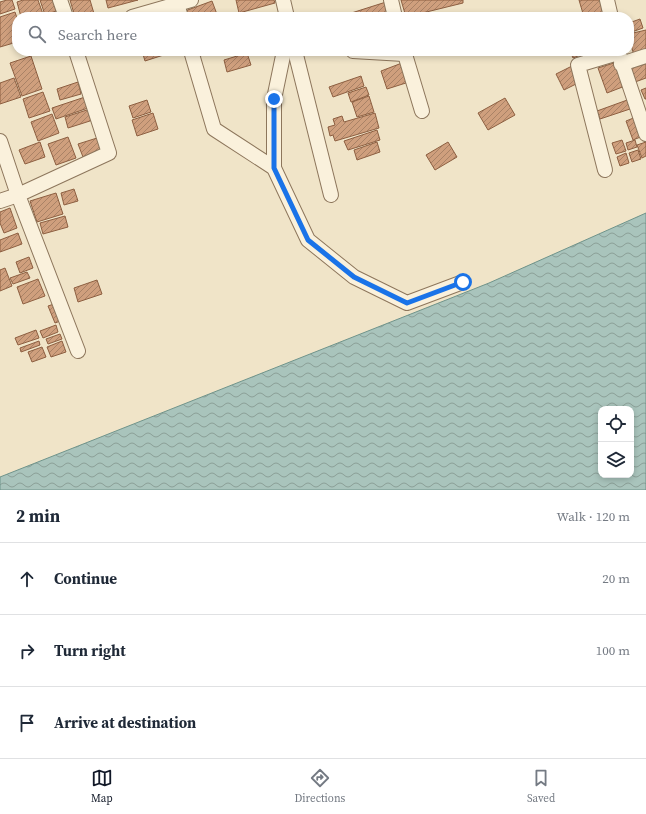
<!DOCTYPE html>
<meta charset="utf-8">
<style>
body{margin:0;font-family:"Source Serif 4",serif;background:#f6f6f7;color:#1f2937}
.controls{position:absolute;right:12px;bottom:12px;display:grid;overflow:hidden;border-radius:8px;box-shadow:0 2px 6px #0003}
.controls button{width:36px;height:36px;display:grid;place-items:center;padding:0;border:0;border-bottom:1px solid #e0e1e3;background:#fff;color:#1f2937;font:20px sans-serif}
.stop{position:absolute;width:12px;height:12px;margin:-9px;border:3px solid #1a73e8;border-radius:50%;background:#fff}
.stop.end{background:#1a73e8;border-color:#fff;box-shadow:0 1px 4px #0008}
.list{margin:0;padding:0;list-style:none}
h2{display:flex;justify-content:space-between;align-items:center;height:52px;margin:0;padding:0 16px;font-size:17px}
h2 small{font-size:13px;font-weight:400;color:#747a83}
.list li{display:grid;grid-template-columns:26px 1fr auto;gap:12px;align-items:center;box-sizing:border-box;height:72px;padding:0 16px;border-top:1px solid #e0e1e3}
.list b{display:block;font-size:15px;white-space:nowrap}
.list em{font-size:13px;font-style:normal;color:#747a83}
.icon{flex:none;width:22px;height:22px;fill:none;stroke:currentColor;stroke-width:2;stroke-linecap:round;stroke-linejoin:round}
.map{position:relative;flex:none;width:646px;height:490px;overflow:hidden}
.search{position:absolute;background:#fff;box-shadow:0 2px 6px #0003;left:12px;right:12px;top:12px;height:44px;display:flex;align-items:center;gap:10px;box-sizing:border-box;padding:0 14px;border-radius:16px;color:#747a83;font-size:15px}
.sheet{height:268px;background:#fff}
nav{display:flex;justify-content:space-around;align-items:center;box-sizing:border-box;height:56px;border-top:1px solid #e0e1e3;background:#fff;font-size:11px;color:#747a83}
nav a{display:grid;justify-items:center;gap:2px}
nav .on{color:#111827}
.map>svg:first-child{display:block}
</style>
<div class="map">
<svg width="646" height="490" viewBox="0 0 646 490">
<defs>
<pattern id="water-waves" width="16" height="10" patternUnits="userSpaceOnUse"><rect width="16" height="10" fill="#a9c4bc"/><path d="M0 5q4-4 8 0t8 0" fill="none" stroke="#8ba098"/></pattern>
<pattern id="building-hatch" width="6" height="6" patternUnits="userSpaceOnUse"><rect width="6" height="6" fill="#cf9f7d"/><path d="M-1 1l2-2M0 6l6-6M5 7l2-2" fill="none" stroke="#a98266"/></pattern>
</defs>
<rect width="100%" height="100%" fill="#f0e4c8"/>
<path fill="url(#water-waves)" stroke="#6f938a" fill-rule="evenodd" d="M646,213v277h-646v-13l489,-194zM601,409h30v66h-30z"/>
<g fill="url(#building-hatch)" stroke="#8d5f41">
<path d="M7,0h5l3,9 -15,5v-12z"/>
<path d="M23,0h15l6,17h-23l-4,-15z"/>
<path d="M40,0h16l3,10 -14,5z"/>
<path d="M70,0h20l5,17h-20z"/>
<path d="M106,0h32l-30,8z"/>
<path d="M236,0h38l1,3 -36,10z"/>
<path d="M401,0h62v3l-57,14z"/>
<path d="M579,0h23l5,17h-23z"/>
<path d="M212,1l6,16h-31l-2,-6z"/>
<path d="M386,2l4,15h-48v-1z"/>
<path d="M15,12l2,6v24l-17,5v-30z"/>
<path d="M640,19l3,9 -14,5v-10z"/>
<path d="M646,30v22l-12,3 -5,-16v-5z"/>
<path d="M142,51h34l-31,10z"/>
<path d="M195,51h21l-19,6z"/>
<path d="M570,51h18v1l-15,6z"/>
<path d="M247,53l4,12 -24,7 -3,-12z"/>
<path d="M31,56l11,33 -20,7 -12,-33z"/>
<path d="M617,62l8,24 -18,7 -9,-25z"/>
<path d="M646,62v16l-11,4 -5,-14z"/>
<path d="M402,63l7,19 -22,7 -6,-18z"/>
<path d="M572,66l8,16 -16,8 -8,-16z"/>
<path d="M361,76l3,10 -31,11 -4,-10z"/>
<path d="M14,78l7,19 -21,7v-21z"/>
<path d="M78,82l3,12 -21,6 -3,-11z"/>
<path d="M366,87l3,8 -18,7 -3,-9z"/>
<path d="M646,88v11h-1l-4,-9z"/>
<path d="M43,92l7,19 -21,7 -6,-19z"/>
<path d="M88,96l3,11 -35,12 -4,-11z"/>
<path d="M369,96l5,16 -17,5 -5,-15z"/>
<path d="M505,98l10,17 -27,15 -10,-17z"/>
<path d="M630,99l3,9 -33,11 -3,-8z"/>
<path d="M147,100l4,12 -18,6 -4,-12z"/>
<path d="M90,109l3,11 -25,8 -3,-11z"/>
<path d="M153,113l5,16 -21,7 -5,-16z"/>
<path d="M375,113l4,15 -44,13 -2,-6 -3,1 -2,-9 7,-2 -2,-6 9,-3 2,6z"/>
<path d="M52,114l7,19 -21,8 -7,-19z"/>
<path d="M636,117l7,19 -10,4 -7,-19z"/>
<path d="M377,130l3,10 -32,10 -4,-9z"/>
<path d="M68,137l8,21 -20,7 -8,-21z"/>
<path d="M97,138l4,12 -18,7 -5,-13z"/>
<path d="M622,140l4,11 -10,3 -4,-11z"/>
<path d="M635,140l2,7 -9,3 -2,-7z"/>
<path d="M40,142l5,15 -20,7 -6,-14z"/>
<path d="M377,142l3,10 -23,8 -3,-10z"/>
<path d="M448,142l9,15 -22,13 -9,-15z"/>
<path d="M646,142v14l-4,2 -5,-13z"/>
<path d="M638,150l3,9 -9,3 -3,-9z"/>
<path d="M626,153l3,10 -9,3 -3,-9z"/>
<path d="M74,189l4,12 -14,4 -3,-12z"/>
<path d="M56,193l7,21 -26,8 -7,-21z"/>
<path d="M10,208l7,20 -13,5 -4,-10v-11z"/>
<path d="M65,216l3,11 -25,7 -3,-11z"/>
<path d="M18,233l4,11 -22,8v-12z"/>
<path d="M29,257l4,11 -13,5 -4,-11z"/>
<path d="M5,268l7,18 -12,5v-21z"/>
<path d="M27,272l3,6 -17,6 -3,-6z"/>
<path d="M38,279l7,17 -22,8 -6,-17z"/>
<path d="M97,280l5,14 -24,8 -4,-14z"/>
<path d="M57,303l6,17 -8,3 -7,-17z"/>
<path d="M56,325l2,7 -15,6 -3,-7z"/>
<path d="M36,330l3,8 -21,7 -3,-7z"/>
<path d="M60,334l2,5 -14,5 -2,-5z"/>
<path d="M39,341l1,4 -19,7 -1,-4z"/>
<path d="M62,341l4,11 -15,5 -4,-10z"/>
<path d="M42,347l4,10 -14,5 -4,-10z"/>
</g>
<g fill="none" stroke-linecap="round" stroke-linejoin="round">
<g stroke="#8d765c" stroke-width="16">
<g id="minor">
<path d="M60,0l6,17"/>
<path d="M283,0l4,17"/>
<path d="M391,0l4,17"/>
<path d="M607,0l4,17"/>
<path d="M177,4l4,13"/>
<path d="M132,17l59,-17"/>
<path d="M191,51l23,78 60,39 34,72 46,37 53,26 56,-21"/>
<path d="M295,51l36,144"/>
<path d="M353,51l51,3"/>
<path d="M404,51l18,60"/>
<path d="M618,51l28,83"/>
<path d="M621,64l25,-8"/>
<path d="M0,141l18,54 60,156"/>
<path d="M274,168v-69l10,-48"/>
<path d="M605,170l-27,-105 40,-12"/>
<path d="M0,201l18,-6 91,-42 -33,-102"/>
</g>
</g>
<use href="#minor" stroke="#faf1dc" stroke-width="14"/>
</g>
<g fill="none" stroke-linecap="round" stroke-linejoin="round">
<path stroke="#1a73e8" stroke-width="5" d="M274,99v69l34,72 46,37 53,26 56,-21"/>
</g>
</svg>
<div class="controls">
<button><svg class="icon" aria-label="locate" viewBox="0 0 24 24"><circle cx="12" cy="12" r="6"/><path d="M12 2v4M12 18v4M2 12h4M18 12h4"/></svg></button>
<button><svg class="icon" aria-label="layers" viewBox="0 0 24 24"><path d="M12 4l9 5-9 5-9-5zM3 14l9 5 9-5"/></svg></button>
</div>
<div class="stop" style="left:463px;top:282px"></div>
<div class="stop end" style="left:274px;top:99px"></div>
<div class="search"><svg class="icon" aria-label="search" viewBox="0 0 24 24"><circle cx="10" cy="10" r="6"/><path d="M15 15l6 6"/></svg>Search here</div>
</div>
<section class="sheet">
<h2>2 min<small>Walk · 120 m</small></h2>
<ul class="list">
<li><svg class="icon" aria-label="ahead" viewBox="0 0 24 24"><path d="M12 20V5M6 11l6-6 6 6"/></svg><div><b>Continue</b></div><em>20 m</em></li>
<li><svg class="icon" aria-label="right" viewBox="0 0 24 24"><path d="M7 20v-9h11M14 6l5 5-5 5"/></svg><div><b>Turn right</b></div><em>100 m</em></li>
<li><svg class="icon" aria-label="arrive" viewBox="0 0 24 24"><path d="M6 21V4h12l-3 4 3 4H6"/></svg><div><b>Arrive at destination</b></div></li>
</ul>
</section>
<nav>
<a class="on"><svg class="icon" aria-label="map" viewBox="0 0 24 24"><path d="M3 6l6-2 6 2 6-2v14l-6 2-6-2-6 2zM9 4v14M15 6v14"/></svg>Map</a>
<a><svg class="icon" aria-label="directions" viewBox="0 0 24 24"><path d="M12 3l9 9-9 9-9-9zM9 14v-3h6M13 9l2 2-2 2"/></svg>Directions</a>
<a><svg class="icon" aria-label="saved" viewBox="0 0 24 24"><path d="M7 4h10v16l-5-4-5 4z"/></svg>Saved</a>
</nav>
